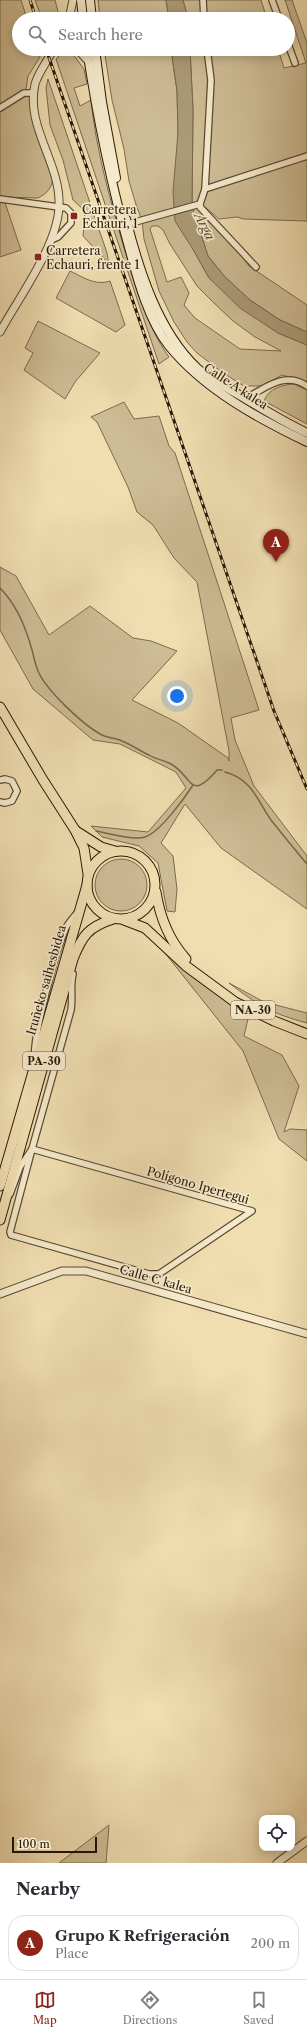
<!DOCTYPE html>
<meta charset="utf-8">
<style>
body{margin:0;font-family:"Libre Caslon Text",serif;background:#f2f2f3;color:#2b2b33}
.controls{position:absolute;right:12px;bottom:12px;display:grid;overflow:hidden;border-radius:8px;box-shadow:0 2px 10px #0003}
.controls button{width:36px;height:36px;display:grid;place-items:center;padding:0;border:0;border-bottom:1px solid #e1e1e2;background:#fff;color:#2b2b33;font:20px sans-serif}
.scale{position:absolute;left:12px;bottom:10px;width:85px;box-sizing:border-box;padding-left:4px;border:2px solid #291807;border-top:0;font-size:11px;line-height:14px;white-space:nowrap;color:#291807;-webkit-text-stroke:3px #f5eacc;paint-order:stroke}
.you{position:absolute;left:177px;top:696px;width:14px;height:14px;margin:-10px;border:3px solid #fff;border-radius:50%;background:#1a73e8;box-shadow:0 0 0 6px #1a73e833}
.badge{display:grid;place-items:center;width:26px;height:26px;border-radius:50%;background:#8f2418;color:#fff;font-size:13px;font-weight:700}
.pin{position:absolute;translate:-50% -33px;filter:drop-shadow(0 1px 2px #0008)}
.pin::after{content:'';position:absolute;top:21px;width:14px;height:12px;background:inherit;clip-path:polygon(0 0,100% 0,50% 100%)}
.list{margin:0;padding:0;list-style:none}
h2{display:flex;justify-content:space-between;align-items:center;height:52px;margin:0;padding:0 16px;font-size:17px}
h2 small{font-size:13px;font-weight:400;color:#7c7c81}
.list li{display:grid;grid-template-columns:26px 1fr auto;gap:12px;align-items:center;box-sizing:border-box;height:56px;margin:0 8px 8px;padding:0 8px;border:1px solid #e1e1e2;border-radius:16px}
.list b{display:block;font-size:15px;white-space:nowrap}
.list p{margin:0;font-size:13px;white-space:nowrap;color:#7c7c81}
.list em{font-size:13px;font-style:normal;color:#7c7c81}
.icon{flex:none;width:22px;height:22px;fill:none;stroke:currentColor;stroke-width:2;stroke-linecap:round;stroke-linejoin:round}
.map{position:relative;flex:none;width:307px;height:1863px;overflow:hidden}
.search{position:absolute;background:#fff;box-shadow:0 2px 10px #0003;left:12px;right:12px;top:12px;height:44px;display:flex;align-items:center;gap:10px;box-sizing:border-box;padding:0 14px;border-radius:22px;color:#7c7c81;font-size:15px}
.sheet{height:116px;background:#fff}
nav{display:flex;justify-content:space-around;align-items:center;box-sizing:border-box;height:56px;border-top:1px solid #e1e1e2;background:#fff;font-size:11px;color:#7c7c81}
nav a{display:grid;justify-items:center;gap:2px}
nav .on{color:#8f2418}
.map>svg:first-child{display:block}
</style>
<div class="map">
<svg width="307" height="1863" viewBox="0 0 307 1863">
<rect width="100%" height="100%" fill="#f0deb1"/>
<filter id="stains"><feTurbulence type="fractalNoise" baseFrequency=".005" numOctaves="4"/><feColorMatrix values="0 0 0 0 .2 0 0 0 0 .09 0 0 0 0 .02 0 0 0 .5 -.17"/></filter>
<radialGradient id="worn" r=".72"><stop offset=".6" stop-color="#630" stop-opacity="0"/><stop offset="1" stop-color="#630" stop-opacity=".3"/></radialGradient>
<g fill="#cebc94" stroke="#7c6a4e" fill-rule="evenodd">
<path d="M0,0h21l6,19h-8v30h18l3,8 -12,19 -3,21 9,-4c1,11 1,23 3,34 6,20 32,57 1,71l-35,-1 18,53 -21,7z"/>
<path d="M35,0h20l5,19h-18z"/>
<path d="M98,0h68l3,19h-69z"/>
<path d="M183,0h78l6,19h-79z"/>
<path d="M285,0h7l15,43v178l-64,-2 -6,-2 -18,2 -14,-12 44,59 58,39v27l-27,-12 -30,-20 -25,-23 -17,-21 -16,-49 1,-97 -3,-61h88l6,19 22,-5z"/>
<path d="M104,49h67l6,42 1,41 16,119 15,27 69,55 29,12v37l-25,-7 -20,11h-18l-21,-13 -26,-20 -10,-11 -13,-20 -15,-31 -15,-52 -2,-19 -5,-12 -8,-27 -5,-32 -12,-49zM152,226h6l5,4 7,14 27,42 15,15 21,20 22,16 26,14 -41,-2 -45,-31 -11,-13 5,-12 -8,-16 -14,5 -17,-53z"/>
<path d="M63,52l9,1 12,16 3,15 -13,4 6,18 11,-6c5,50 19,99 33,148 11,37 22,77 45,109l-10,7 -103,-305z"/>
<path d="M48,79l59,174 2,11 -26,-28 2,-25 -12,-11 -10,-40 -13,-35 -4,-37z"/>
<path d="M70,271c13,6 25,15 40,10l15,44 -9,7 -60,-34z"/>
<path d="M38,321l62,32 -25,29 -10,17 -41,-29 9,-17 -8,-5z"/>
<path d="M294,384l13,6v34l-43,-23c5,-13 18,-16 30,-17z"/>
<path d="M124,402l10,17 25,-3 10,30 6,7 84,257 -28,8 4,22 19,46 53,70v53l-86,-61 -36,-44 -24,39 12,13 4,33 -2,23 -8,-1 -9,-48 -19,-17 -37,-9 -11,-11 57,6 38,-44 -10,-16 -56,-28 -27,-4 -60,-51 -33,-59v-63l16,9 33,59 41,-29 43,32 18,3 26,10 -45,49 46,23 50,35 1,3v-10l-32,-169 -23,-24 -21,-33 -16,-13 -9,-25 -31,-65 -6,-5z"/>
<circle cx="121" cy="885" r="26"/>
<path d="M161,948l87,71 -4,17 38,19 17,31 -15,46 6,-3 17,1v31l-28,-22 -36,-88z"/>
<path d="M229,983l35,19 43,11v10c-35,-9 -49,-18 -78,-40z"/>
<path d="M109,1825l-3,38h-47z"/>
</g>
<g fill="#ac9b77" stroke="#78674a">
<path d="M166,0h17l5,19h-19z"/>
<path d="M171,49h19l3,61 -1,97 16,49 17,21 25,23 30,20 27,12v13l-29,-12 -38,-25 -31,-30 -15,-27 -19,-30 -2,-29 5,-60 -1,-41z"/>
</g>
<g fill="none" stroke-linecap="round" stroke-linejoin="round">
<g stroke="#78674a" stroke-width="1.5">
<path d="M0,588c17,17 26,40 32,62 2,7 3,14 6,21 8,19 45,54 64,64 6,3 14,3 20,6 10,4 18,10 27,14 6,4 14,5 20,8 24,11 19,41 48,7h5"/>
<path d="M225,772c27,7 32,28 46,48 12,15 24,30 36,44"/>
<path d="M96,831c11,2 38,10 49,6 15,-5 39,-38 48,-52"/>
</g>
<g stroke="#5b4a32" stroke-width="8">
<g id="minor">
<path d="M203,0l1,19"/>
<path d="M272,0l7,19"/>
<path d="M288,44l7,19"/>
<path d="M207,49l4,31 -6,109 -5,15v3l56,60"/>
<path d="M0,108l24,-15h10"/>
<path d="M205,189l102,-33"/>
<path d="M0,199l66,9 5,5v10l-13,14 -7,3"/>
<path d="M128,224l72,-20"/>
<path d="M246,398c20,-10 38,-27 61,-12"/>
<path d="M0,780l5,-1 7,2 5,10 -5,10 -7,2 -5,-1"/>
<path d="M35,1060c-4,-18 21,-110 30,-130 2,-6 8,-12 12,-17"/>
<path d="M32,1149l220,62 -93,63h-10l-138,-39 -1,-3z"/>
<path d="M10,1194l10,-27 12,-18 39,-139c2,-12 -1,-23 2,-36"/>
</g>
</g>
<g stroke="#5b4a32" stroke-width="9">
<g id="tertiary">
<path d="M69,19l4,-19"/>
<path d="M77,49l12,13"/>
<path d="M0,332c19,-35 58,-87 59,-126 2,-43 -34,-79 -24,-122 4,-13 13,-23 18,-35"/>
<path d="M0,1294l62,-23h24l221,63"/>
<path d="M277,1863l30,-22"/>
</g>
</g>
<g stroke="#291807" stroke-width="10">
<g id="secondary">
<path d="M81,0l2,19"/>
<path d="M90,0l2,19"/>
<path d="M87,49c10,68 24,135 43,202 8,30 19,70 39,95 35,43 88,72 138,96"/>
<path d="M95,49l7,53 14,76"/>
<path d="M126,219c13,51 32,112 71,149 14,12 33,21 49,31 20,12 40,24 61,34"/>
</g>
</g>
<g stroke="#291807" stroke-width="11">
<g id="trunk">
<path d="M0,707l43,73 32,50 9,18 4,26"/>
<path d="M76,831l25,16 14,4"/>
<circle cx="121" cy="885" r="34"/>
<path d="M156,892c4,26 13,48 30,67"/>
<path d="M124,920l21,8 41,38 49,36 39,19 33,13"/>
<path d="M0,1186l87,-301"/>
<path d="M0,1220l73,-261c9,-23 15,-32 40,-40"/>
</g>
</g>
<use href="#minor" stroke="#f5eacc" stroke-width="5.5"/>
<use href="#tertiary" stroke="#f5eacc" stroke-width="7"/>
<use href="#secondary" stroke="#f5eacc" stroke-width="8"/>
<use href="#trunk" stroke="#f0deb1" stroke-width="9"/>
<g stroke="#291807" stroke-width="3">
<g id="rail">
<path d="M30,0l6,19"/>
<path d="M46,49l228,662 33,78"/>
</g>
</g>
<use href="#rail" stroke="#f5eacc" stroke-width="1.5" stroke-dasharray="4.5" stroke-linecap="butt"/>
</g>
<g fill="#8f2418" stroke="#f5eacc" stroke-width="1.5">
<rect x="70" y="212" width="8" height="8" rx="2"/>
<rect x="34" y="253" width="8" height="8" rx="2"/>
</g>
<g text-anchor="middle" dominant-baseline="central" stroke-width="3.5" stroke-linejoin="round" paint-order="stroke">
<g fill="#f5eacc" stroke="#665742" stroke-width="1">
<rect x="231" y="1001" width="44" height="18" rx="3"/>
<rect x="23" y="1052" width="42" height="18" rx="3"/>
</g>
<g font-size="11" font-weight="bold" fill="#291807">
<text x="253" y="1010">NA-30</text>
<text x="44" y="1061">PA-30</text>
</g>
<g font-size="12" fill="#291807" stroke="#f5eacc" text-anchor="start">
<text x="82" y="209">Carretera<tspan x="82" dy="14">Echauri, 1</tspan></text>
<text x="46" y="250">Carretera<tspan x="46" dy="14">Echauri, frente 1</tspan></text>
</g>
<g font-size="12" fill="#291807" stroke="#f5eacc">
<text transform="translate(236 386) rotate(33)">Calle A kalea</text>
<text transform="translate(46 980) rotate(-74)">Iruñeko saihesbidea</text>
<text transform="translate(198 1185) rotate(16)">Polígono Ipertegui</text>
<text transform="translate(156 1279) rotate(16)">Calle C kalea</text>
</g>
<g font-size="13" font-style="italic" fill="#5d4c34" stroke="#f5eacc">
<text transform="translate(205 226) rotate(63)">Arga</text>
</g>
</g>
<rect width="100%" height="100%" filter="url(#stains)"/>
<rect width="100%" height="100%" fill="url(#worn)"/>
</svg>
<div class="controls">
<button><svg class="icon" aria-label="locate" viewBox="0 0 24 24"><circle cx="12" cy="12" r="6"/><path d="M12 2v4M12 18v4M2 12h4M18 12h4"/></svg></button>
</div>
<div class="scale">100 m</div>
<div class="you"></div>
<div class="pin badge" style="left:276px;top:562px">A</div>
<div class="search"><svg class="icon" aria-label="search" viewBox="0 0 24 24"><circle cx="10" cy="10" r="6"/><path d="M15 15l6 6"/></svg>Search here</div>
</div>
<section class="sheet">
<h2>Nearby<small></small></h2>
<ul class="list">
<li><span class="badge">A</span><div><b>Grupo K Refrigeración</b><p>Place</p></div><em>200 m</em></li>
</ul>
</section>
<nav>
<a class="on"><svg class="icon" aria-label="map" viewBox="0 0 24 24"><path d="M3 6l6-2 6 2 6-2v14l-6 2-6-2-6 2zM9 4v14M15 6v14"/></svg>Map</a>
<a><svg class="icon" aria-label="directions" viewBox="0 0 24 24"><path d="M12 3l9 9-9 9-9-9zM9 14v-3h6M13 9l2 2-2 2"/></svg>Directions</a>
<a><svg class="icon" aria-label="saved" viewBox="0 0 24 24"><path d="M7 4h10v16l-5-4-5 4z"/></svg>Saved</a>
</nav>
